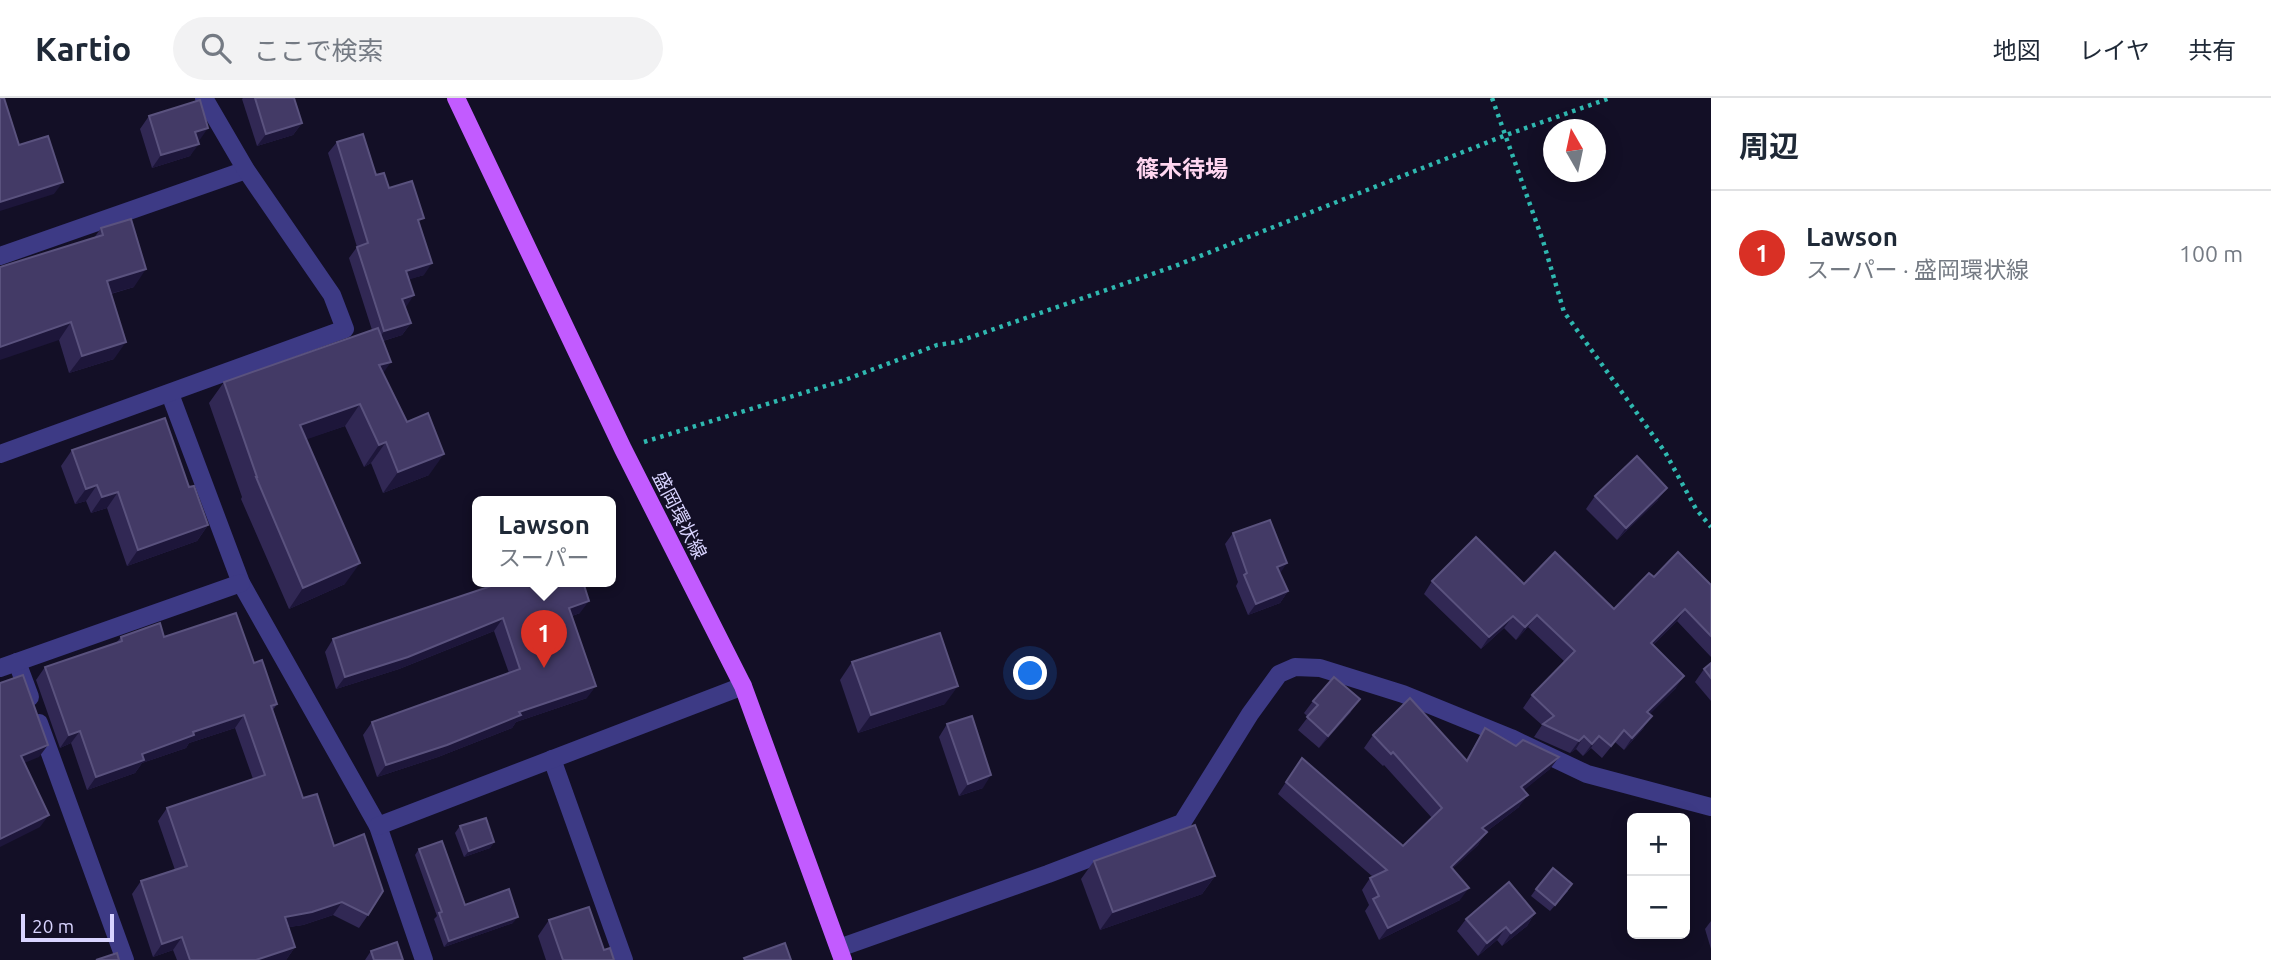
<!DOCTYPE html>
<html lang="ja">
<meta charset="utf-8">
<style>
body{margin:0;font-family:Ubuntu,"Noto Sans JP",sans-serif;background:#f2f2f3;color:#1f2937}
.controls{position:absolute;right:21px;bottom:21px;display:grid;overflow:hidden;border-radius:10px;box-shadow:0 4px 18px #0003}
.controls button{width:63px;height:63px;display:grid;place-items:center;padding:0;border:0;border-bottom:2px solid #e0e1e3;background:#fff;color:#1f2937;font:35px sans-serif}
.compass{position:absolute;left:1543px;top:21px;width:63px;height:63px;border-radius:50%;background:#fff;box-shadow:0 4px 18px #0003;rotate:351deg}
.scale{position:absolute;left:21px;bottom:18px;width:93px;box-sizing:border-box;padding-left:7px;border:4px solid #d9d4ff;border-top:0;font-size:19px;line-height:24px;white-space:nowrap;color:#d9d4ff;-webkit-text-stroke:5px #130f26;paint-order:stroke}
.you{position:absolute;left:1031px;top:576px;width:24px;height:24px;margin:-18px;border:5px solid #fff;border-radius:50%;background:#1a73e8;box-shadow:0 0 0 10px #1a73e833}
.badge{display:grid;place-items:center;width:46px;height:46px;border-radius:50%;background:#d93025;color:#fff;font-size:23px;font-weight:700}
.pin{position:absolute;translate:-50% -58px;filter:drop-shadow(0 2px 4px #0008)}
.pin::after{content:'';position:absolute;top:37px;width:24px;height:21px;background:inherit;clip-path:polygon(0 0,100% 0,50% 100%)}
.popup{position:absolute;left:472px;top:398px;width:144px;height:91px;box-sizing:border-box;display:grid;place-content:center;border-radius:10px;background:#fff;filter:drop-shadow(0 2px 5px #0005);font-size:23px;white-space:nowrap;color:#747a83}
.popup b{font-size:26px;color:#1f2937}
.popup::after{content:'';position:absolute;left:50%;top:100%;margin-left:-14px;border:14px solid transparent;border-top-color:#fff}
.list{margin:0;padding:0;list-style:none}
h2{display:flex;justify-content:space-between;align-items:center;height:91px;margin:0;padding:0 28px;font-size:30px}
h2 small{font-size:23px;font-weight:400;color:#747a83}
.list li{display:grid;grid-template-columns:46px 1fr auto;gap:21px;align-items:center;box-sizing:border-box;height:126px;padding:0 28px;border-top:2px solid #e0e1e3}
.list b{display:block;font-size:26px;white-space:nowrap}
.list p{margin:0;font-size:23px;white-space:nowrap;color:#747a83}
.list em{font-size:23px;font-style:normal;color:#747a83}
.icon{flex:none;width:38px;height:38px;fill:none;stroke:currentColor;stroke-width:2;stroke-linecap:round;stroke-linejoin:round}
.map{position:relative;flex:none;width:1711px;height:862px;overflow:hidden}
header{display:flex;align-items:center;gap:42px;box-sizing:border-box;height:98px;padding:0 35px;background:#fff;border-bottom:2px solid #e0e1e3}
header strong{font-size:33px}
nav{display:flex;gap:38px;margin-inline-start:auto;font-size:24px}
.search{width:490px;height:63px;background:#f2f2f3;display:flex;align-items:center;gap:18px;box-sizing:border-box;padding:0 24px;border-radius:38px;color:#747a83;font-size:26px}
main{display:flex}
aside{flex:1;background:#fff}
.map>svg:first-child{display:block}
</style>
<header>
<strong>Kartio</strong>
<div class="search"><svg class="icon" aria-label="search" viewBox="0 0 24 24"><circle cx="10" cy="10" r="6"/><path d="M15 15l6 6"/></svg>ここで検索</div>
<nav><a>地図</a><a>レイヤ</a><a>共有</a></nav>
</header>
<main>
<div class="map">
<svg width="1711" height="862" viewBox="0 0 1711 862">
<rect width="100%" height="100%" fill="#130f26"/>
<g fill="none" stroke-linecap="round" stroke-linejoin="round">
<g stroke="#2fb8b0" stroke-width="4.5" stroke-dasharray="3.5 5" stroke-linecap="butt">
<path d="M1492,0l51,143 21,71 101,140 31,57 15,18"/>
<path d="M644,344l201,-62 92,-35 20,-3 218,-76 331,-131 104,-37"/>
</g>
<g stroke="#3d3a85" stroke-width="18">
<path d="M0,158l246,-86"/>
<path d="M170,296l71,189 137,243 46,134"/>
<path d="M0,356l345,-125 -13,-34 -86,-125 -42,-72"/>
<path d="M17,564l13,35"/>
<path d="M0,570l241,-85"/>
<path d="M39,625l86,237"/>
<path d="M552,661l72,201"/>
<path d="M378,728l365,-140"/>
<path d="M839,850l209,-74 134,-51 68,-109 29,-40 16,-7 25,1 83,26 108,44 76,36 124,33"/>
</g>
<path stroke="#c25bff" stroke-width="18" d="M456,0l167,351 120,237 100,274"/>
</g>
<g fill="#312854">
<path d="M243,0h51l8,25 -9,12 -36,11 -15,-47z"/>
<path d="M149,18l50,25h-1l-8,15 -38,12 -12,-39z"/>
<path d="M337,44l52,46 31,37 4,50 -15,4 -3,28h-1l6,16 -9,12 -19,6v32l46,102 -46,18 -12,-30 -7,4 -19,-41 -39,13 39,145 -56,25 -48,-110 1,-2 -33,-94 15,-21 148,-52 -23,-72 8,-11 -29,-94z"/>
<path d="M101,130l33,59 -23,7 3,65 -45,14 -10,-33 35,-102z"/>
<path d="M72,352l117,37 19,38 -11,16 -70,25 -20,-58 -16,5 -5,-12 -11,3 -14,-38z"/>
<path d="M1595,398l63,4 -41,40 -31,-31z"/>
<path d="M1233,435l47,40 8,18 -8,12 -32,12 -12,-29 2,-4 -13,-38z"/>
<path d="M1654,479l57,8v72l-34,-36 -24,24 23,43 -27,26 -6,15 -19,21 -9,-8 -13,16 -11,-10 -8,8 -7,-7 -6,4 -36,-16 8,-12 -19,-17 9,-13 33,-33 -37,-35 -12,13 -12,-12 -23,21 -57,-55 8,-13 92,3 90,25z"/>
<path d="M503,484l77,31 -8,3 15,82 -71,24 -4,6 -74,29 -61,20 -14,-42 9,-13 137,-49 -15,-42 -95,38 -63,20 -11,-37 8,-13z"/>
<path d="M121,539h43l90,26 23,41 -4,6 30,88 31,48 34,69 -9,13 -26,-13 -30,10 -14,2 6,20 -9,13h-109l-4,-10 -20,7 -21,-63 9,-13 34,-11 -17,-49 9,-13 86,-29 -18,-51 -46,15 -3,5 -44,15 -7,10 -48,17 -16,-47 -11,5 -24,-68 9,-13 71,-24z"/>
<path d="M852,564l93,42 -87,29 -18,-53z"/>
<path d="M1711,565v38l-16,-19 9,-13z"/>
<path d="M1313,603l38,11 -32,36 -21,-18 10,-13 -4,-4z"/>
<path d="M947,626l36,64 -24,8 -20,-59z"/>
<path d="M1485,630l65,41 -27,21 -4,17 -33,25 -8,13 -26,24 8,31 -81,40 -14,-29 4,-6 -7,-15 8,-12 3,-1 -95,-83 24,-36 101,88 29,-28 -48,-53 -1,1 -19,-18 9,-13 93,25z"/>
<path d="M460,728l34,16 -4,6 -26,9 -9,-24z"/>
<path d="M419,751l46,56 48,18 -69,24 -10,-28 3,-3 -22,-61z"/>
<path d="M1094,763l121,15 -13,18 -102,36 -19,-51z"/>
<path d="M1536,791l32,2 -18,20 -19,-15z"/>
<path d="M1535,815l-8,13 -25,20 -5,-6 -19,16 -21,-25 9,-12z"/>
<path d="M549,822l55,30 10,10h-68l-8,-24z"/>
<path d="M1711,823v28l-6,-20z"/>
<path d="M371,853l32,9h-38z"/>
</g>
<g fill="#1d163a">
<path d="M302,25l-9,12 -36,11 9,-12z"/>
<path d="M208,30l-9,13 -13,4 9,-13z"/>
<path d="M199,46l-9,12 -38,12 9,-13z"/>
<path d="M63,84l-9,12 -54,17v-9z"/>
<path d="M432,165l-8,12 -26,8 8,-12z"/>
<path d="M146,171l-12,18 -39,11 12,-17z"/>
<path d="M414,197l-8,12 -12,4 8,-12z"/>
<path d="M71,224l-12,18 -59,20v-13z"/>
<path d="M411,225l-9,12 -26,8 8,-12z"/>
<path d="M126,244l-12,17 -45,14 13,-17z"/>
<path d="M391,264l-15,21 3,-18z"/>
<path d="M360,306l-15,22 -60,21 15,-22z"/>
<path d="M386,344l-15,21 -7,4 15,-22z"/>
<path d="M444,356l-15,21 -46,18 15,-21z"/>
<path d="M97,387l-11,16 -11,3 11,-15z"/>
<path d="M1667,390l-9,12 -41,40 9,-12z"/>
<path d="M118,394l-11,16 -16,5 11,-16z"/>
<path d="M208,427l-11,16 -70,25 11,-16z"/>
<path d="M360,465l-15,21 -56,25 14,-21z"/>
<path d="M1287,465l-8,12 -2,-8z"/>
<path d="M1288,493l-8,12 -32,12 8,-11z"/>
<path d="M589,503l-9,12 -19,7 8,-12z"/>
<path d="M1685,511l-8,12 -34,34 8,-12z"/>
<path d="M1537,517l-9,12 -12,13 9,-13z"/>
<path d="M1513,518l-9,12 -23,21 8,-12z"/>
<path d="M503,520l-9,13 -95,38 -63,20 9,-12z"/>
<path d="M1684,578l-8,12 -37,37 8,-13z"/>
<path d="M596,588l-9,12 -71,24 -4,6 -74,29 -61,20 9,-12 133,-53z"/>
<path d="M958,588l-13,18 -87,29 13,-18z"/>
<path d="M1360,601l-9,13 -32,36 9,-12z"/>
<path d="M244,617l-9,13 -46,15 -3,5 -44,15 -7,10 -48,17 9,-13 46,-23 51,-22z"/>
<path d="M1652,618l-9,13 -19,21 8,-12z"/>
<path d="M80,633l-9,12 -11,5 9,-13z"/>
<path d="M1584,638l-8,13 -6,4 9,-12z"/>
<path d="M1599,638l-8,12 -8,8 9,-12z"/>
<path d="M48,647l-9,12 -27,11 9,-12z"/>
<path d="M1559,659l-9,12 -38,31 9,-13z"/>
<path d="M991,677l-8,13 -24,8 9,-12z"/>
<path d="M1528,697l-9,12 -45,34 8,-13z"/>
<path d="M49,717l-9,12 -40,20v-8z"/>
<path d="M1487,734l-9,13 -36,34 9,-12z"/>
<path d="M494,744l-4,6 -26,9 5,-6z"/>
<path d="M1215,778l-13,18 -102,36 13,-18z"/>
<path d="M1469,790l-9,12 -81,40 9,-12z"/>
<path d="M342,804l-9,13 -30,10 -27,4 9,-12z"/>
<path d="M1535,815l-8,13 -25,20 9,-13z"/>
<path d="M518,819l-5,6 -69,24 5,-6z"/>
<path d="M1506,829l-9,13 -19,16 9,-13z"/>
<path d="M182,839l-9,13 -20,7 9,-13z"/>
<path d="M295,849l-9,13h-30z"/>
</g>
<g fill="#433a66" stroke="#5a527e" stroke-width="2">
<path d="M0,0h4l15,47 29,-9 15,46 -63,20z"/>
<path d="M255,0h39l8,25 -36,11z"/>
<path d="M200,2l8,28 -13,4 4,12 -38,11 -12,-39z"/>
<path d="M363,36l13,41 8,-2 5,15 23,-7 12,37 -6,2 14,43 -26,8 8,24 -12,4 9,24 -27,8 -27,-84 11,-4 -31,-101z"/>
<path d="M131,121l15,50 -39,12 19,61 -44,14 -11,-34 -71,25v-80l103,-32 -2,-7z"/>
<path d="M378,230l13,34 -12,3 28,57 21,-9 16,41 -46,18 -12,-30 -7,3 -19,-41 -60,21 60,138 -57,25 -47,-111h1l-33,-95z"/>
<path d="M165,320l24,69 5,-1 14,39 -70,25 -20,-58 -16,5 -5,-12 -11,4 -14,-39z"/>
<path d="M1637,358l30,32 -41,40 -31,-32z"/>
<path d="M1270,422l17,43 -10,4 11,24 -32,13 -12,-29 3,-2 -14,-40z"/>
<path d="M1476,439l48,47 31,-32 59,57 35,-36 5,4 24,-25 33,33v51l-26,-27 -34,34 33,33 -37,36 5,4 -20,22 -8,-8 -13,16 -12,-10 -7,8 -8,-8 -5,5 -36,-17 11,-8 -22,-21 43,-44 -38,-36 -12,12 -12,-11 -24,21 -57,-56z"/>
<path d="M503,484h80l6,19 -20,7 27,78 -77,26 2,3 -74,30 -61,20 -14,-43 148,-53 -17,-51 -95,39 -63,20 -12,-38z"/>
<path d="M236,515l18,50 8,-3 15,44 -6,2 32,92 14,-4 17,52 30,-12 19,57 -15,24 -26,-13 -30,10 -27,5 10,30 -39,13h-66l-8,-23 -20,7 -21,-63 46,-15 -20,-58 98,-33 -21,-60 -51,17 1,3 -52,19 2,6 -48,17 -16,-46 -11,4 -24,-68 77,-26 -1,-4 39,-14 4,14z"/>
<path d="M940,535l18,53 -87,29 -19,-53z"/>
<path d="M1711,565v15l-7,-9z"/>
<path d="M23,577l25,70 -27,11 28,59 -49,24v-156z"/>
<path d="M1334,579l26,22 -32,37 -21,-19 11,-12 -5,-4z"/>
<path d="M1410,600l57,63 18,-33 31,18 7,-6 36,17 -38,30 7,8 -46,33 5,4 -36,35 18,21 -81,40 -15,-29 6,-3 -9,-18 17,-8 -101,-88 16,-24 101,88 39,-38 -49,-56 -2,2 -18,-19z"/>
<path d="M972,618l19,59 -23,9 -21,-60z"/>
<path d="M486,720l8,24 -25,9 -9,-25z"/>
<path d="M1195,727l20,51 -102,36 -19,-51z"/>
<path d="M442,743l23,64 44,-16 9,28 -69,24 -10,-28 3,-1 -23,-63z"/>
<path d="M1553,770l19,16 -17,21 -19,-16z"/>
<path d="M1509,784l26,31 -24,20 -5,-6 -19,16 -21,-24z"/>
<path d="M589,809l15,43 6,-2 4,12h-51l-14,-40z"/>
<path d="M397,844l6,18h-29l-3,-9z"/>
<path d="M785,845l6,17h-46l-1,-2z"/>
<path d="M117,855l2,7h-23z"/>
</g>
<g text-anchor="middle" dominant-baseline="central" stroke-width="5" stroke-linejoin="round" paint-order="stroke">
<g font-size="19" fill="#d9d4ff" stroke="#130f26">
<text transform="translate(680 417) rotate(63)">盛岡環状線</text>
</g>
<g font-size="23" font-weight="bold" fill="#ffd6f0" stroke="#130f26">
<text x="1182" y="70">篠木待場</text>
</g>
</g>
</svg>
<div class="controls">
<button>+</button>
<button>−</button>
</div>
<svg class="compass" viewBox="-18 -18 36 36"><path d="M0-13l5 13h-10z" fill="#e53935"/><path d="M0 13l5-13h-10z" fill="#747a83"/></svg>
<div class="scale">20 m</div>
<div class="you"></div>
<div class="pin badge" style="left:544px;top:570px">1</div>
<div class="popup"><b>Lawson</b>スーパー</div>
</div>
<aside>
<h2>周辺<small></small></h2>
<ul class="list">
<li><span class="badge">1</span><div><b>Lawson</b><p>スーパー · 盛岡環状線</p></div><em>100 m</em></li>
</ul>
</aside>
</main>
